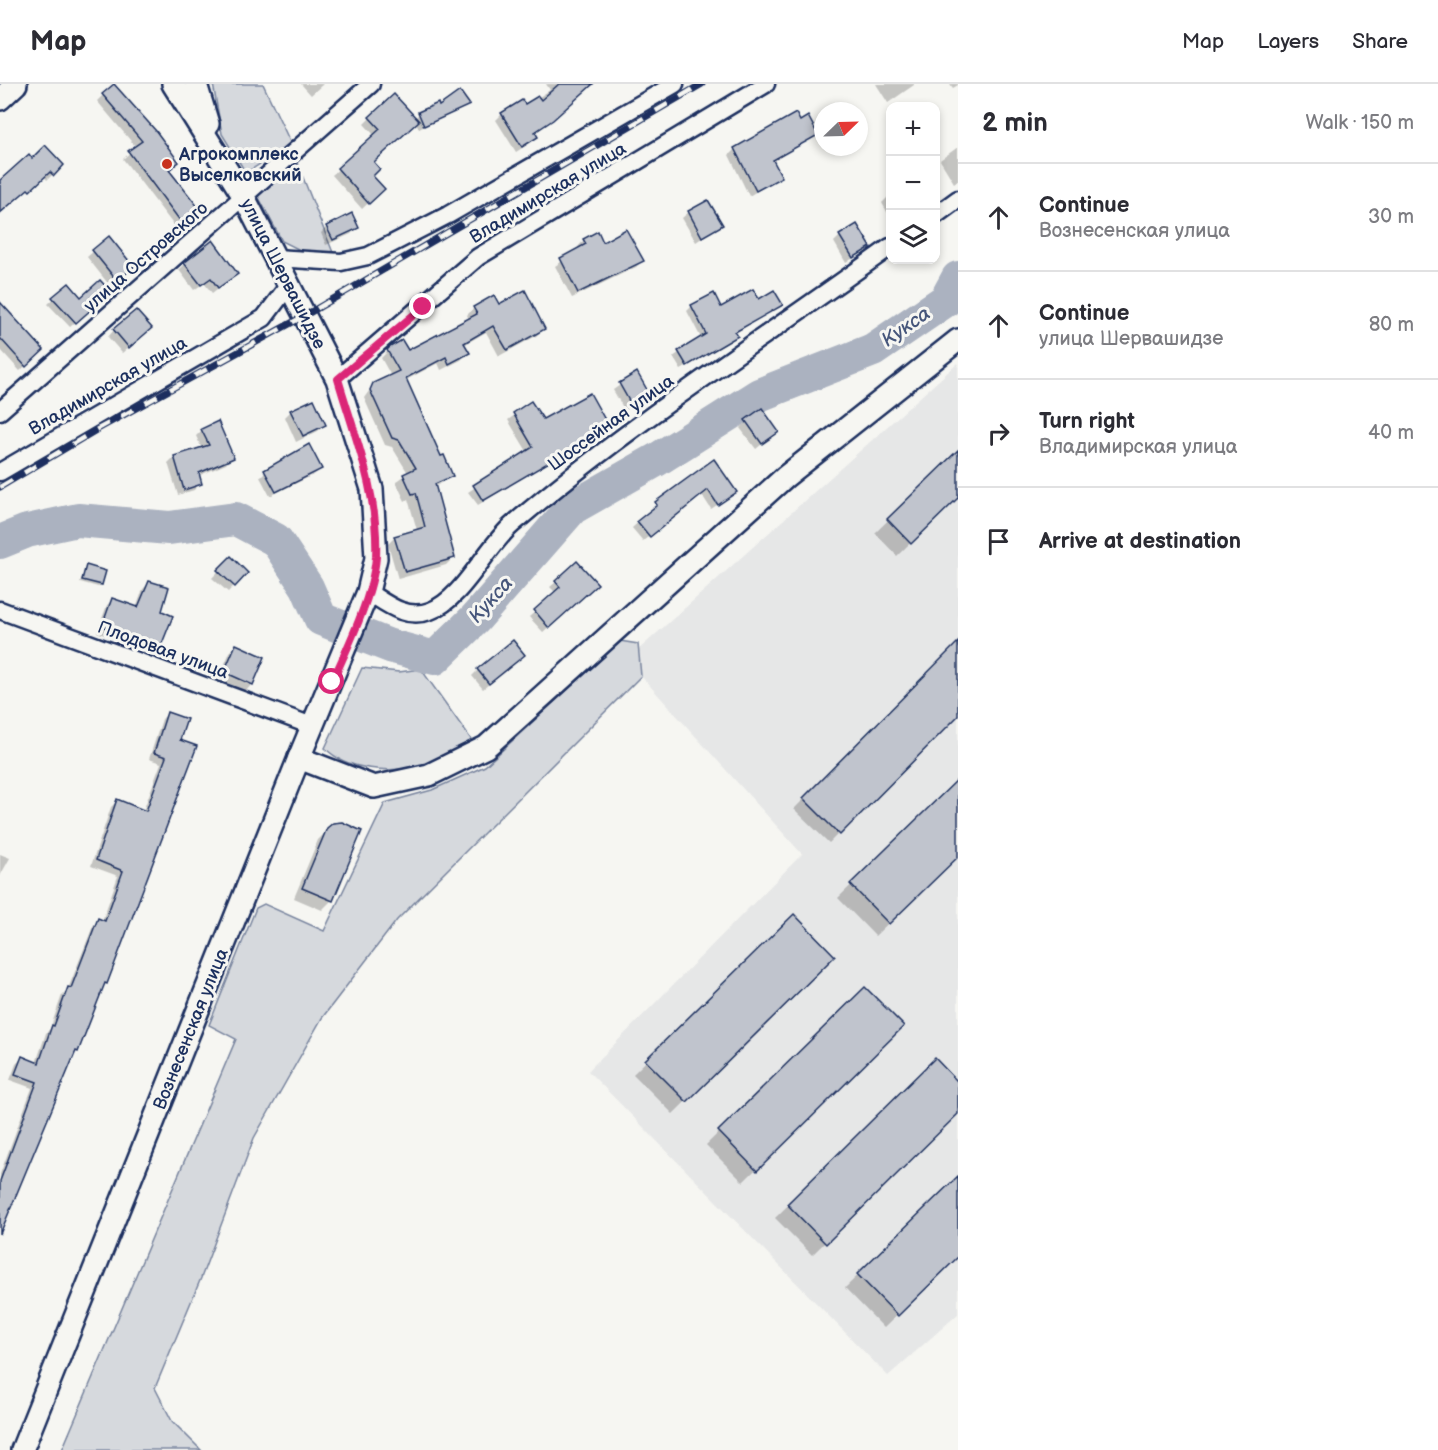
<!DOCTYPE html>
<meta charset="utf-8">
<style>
body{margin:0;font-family:"Balsamiq Sans",sans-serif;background:#f2f2f3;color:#2b2b33}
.controls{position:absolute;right:18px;top:18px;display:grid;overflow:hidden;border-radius:12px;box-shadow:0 3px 9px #0003}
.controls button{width:54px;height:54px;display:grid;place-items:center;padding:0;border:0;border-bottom:2px solid #e1e1e2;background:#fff;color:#2b2b33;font:30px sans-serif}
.compass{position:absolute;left:814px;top:18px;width:54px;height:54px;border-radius:50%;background:#fff;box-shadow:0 3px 9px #0003;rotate:67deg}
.stop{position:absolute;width:18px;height:18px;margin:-14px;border:4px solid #db2777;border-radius:50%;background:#fff}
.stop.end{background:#db2777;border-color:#fff;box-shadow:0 2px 6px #0008}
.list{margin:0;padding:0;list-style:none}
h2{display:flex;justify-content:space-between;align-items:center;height:78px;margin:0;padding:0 24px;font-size:26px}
h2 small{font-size:20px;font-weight:400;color:#7c7c81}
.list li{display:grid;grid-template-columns:39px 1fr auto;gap:18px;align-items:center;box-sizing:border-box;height:108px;padding:0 24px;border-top:2px solid #e1e1e2}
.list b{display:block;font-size:22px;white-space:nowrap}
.list p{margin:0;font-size:20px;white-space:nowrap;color:#7c7c81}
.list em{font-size:20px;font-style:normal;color:#7c7c81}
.icon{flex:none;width:33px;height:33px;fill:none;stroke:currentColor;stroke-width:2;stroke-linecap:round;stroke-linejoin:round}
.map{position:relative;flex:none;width:958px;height:1366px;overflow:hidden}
header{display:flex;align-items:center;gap:36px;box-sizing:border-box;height:84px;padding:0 30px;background:#fff;border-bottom:2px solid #e1e1e2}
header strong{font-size:28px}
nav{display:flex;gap:33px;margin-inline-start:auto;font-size:21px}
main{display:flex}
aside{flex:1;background:#fff}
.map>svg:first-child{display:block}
</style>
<header>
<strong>Map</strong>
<nav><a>Map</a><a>Layers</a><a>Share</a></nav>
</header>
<main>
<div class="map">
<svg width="958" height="1366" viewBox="0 0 958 1366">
<rect width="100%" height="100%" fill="#f6f6f2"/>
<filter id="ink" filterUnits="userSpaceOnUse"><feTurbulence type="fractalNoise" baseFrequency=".0167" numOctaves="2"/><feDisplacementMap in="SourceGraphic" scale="12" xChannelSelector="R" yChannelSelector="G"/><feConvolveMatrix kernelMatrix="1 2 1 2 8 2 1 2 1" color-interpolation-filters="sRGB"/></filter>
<g filter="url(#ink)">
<path fill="#e6e7e7" d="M958,279v951l-70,62 -300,-305 214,-217 -161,-178 -4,-25z"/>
<g fill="#d6d9dd" stroke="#78849e" stroke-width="1.5">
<path d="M213,0h50l28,60 -45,29 -24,-39z"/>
<path d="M296,76l38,95 -34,-5 -18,-9 -25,-47z"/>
<path d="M620,557l18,3 3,32 -244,244 -75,98 -68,120 -53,140 -46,110 17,33 29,29h-139l174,-411 -27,-14 47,-117 8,-4 60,27 61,-128 47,-13 53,-24z"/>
<path d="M362,584l37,4 22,-3 52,73c-17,8 -37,21 -56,25 -29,6 -71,3 -92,-19z"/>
</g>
<g fill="#0003">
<path d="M301,0h22l-12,11z"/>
<path d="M546,0h45l-57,49 2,4 -6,6 -14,9 -20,-32 6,-6 23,-8 25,-16z"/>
<path d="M876,0h38v1l-26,18z"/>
<path d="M950,0h8v1l-5,3z"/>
<path d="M103,11l65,76 22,43 -15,13 -52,-68 13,-12 -39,-46z"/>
<path d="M468,20l-49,25 -3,-7 -44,40v14l11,13 -21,20 -30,-34 43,-39 -11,-12 6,-6h45l4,-4z"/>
<path d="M800,39l16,11 -44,28 8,15 -31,19 -20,-41 6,-6z"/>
<path d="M958,63v33l-4,3 -14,-23z"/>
<path d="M32,76l30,5 -15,15 -3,-4 -44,36v-29z"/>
<path d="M890,111v22l-8,-14z"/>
<path d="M689,128l32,13 -25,17 -14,-24z"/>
<path d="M327,143h30l-6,7 -25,11 -5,-12z"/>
<path d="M597,149l5,11 40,17 -6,6 -64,31 -17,-32 24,-16 -1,-3 6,-7z"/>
<path d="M840,152l29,11 -23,16 -12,-21z"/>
<path d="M109,154l16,36 -15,12 -23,-29z"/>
<path d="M185,180l51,10 -24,19 -8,-10 -10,7 -15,-20z"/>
<path d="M69,201l12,14 23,-2 -34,30 -22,-23z"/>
<path d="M758,217l23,4 -47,29 2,2 -5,5 -50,29 -8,-13 28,-19 -14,-27 5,-5 29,3z"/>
<path d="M0,220l42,46 -22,21 -20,-22z"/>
<path d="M498,222l46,22 -8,8 -37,20 -13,-24 -22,13 4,7 -7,8 -20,10 -3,-7 -32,17 35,78 10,18 -16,11 18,71 -7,7 -48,14 -10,-35 7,-7 22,-7 -9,-31 -3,2 -9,-19 12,-9 -16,-26 -7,-2 -21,-47 10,-14 17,-8 -10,-18 7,-7 20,1 61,-32 -2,-5 7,-7z"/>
<path d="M114,246l30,4 -22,19 -14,-16z"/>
<path d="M636,290l12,21 -23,16 -12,-21z"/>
<path d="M531,319l11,18 65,5 -129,79 -10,-13 60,-39 -20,-33z"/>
<path d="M291,327l33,14 -6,6 -22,11 -11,-25z"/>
<path d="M746,337l31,11 -21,17 -16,-21z"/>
<path d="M202,346l30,27 -6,7 -28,12 2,7 -6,7 -16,5 -10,-32 6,-6 28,-8 -6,-13z"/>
<path d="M958,368v44l-61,60 -22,-23z"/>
<path d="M714,377l15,36 -18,12 -9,-14 -59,46 -11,-13 45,-42z"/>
<path d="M320,385l-5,5 -45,22 -10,-19 5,-5z"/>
<path d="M231,474l15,15 -18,19 -16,-14z"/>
<path d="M86,483l15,18 -3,2 -18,-5z"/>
<path d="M556,498l34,8 -47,42 -14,-15 27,-24 -6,-6z"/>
<path d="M149,499l11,29 -3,38 -5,5 -55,-23 10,-27 6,-5 23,8 7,-19z"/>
<path d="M236,562l16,38 -6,7 -28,-12 12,-27z"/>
<path d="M952,566l6,6v57l-129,130 -35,-34z"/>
<path d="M517,577l-34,28 -11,-13 6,-6z"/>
<path d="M168,629l17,7 -79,263 -4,4 -25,64 -5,5 -72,175v-57l32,-86 -22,-8 6,-16 6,-6 14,5 10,-30 4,-4 12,-34 6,-6 25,-63 6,-6 3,1 16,-45 -27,-10 20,-59 6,-6 26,10 18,-48 -12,-4 13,-40z"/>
<path d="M958,697v74l-83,81 -37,-38z"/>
<path d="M328,746l4,70 -10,10 -28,-12 24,-58z"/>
<path d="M0,770l10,4 -10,18z"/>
<path d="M794,832l39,40 -160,158 -40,-40z"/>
<path d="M865,905l37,37 -159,156 -37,-37z"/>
<path d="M935,977l23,23v28l-146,143 -37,-37z"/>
<path d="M958,1094v77l-74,73 -39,-40z"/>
</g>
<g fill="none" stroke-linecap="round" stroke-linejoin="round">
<path stroke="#abb2c0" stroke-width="34" d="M0,458l27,-11 51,-11 91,8 67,-9 40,21 31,47 14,32 69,27 45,12 40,-39 97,-111 86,-49 101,-64 114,-45 73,-50 12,-22"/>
</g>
<g fill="#c0c4cd" stroke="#1b2f5e" stroke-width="1.5">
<path d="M114,0l42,47 23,31 -10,8 30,38 -18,14 -53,-71 14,-10 -40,-47z"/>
<path d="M559,0h34l-40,36 -18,12 3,5 -16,10 -21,-34 21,-13 3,4 13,-8 3,4z"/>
<path d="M460,7l10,14 -46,21 -6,-14 20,-9 1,3z"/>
<path d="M394,10l25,27 -45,41 6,7 -7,7 12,13 -16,15 -32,-36 43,-39 -11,-12z"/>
<path d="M796,29l4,8 8,-5 10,19 -45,25 9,17 -26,14 -22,-43z"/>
<path d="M45,61l19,20 -10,11 -4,-4 -20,19 -2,-2 -28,24v-33l29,-26 3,4z"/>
<path d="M708,116l15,25 -21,12 -14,-26z"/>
<path d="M352,129l7,15 -26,12 -7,-14z"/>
<path d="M857,140l14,23 -18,11 -14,-23z"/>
<path d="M626,145l18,32 -66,32 -18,-35 26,-14 -3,-5 15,-8 5,11z"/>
<path d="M109,152l25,31 -17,14 -25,-31z"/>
<path d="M213,156l25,34 -20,14 -7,-10 -10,7 -17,-22z"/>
<path d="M100,196l11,12 -35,31 -24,-26 17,-14 12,14z"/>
<path d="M753,205l6,10 15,-9 9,15 -48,27 3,4 -51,30 -9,-15 28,-17 -15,-29 23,-12 7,14z"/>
<path d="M525,206l20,39 -38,21 -14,-24 -29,17 6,10 -21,11 -3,-7 -40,21 35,78 3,-1 9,21 -18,8 20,74 -50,14 -11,-36 31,-9 -9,-34 -4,1 -9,-20 13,-6 -17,-28 -7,-2 -22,-48 3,-7 26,-12 -12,-21 3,-3 12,-7 6,10 69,-36 -4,-7 21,-12 5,9z"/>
<path d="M0,218l44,48 -18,17 -26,-29z"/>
<path d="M136,226l16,18 -23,20 -16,-19z"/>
<path d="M637,288l13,23 -18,11 -13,-23z"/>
<path d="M590,309l19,34 -126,74 -10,-16 60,-38 -20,-34 18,-12 12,18z"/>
<path d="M314,315l12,26 -23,11 -13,-26z"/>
<path d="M762,324l17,24 -17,12 -17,-24z"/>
<path d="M218,337l16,37 -35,15 3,11 -18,6 -10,-34 35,-11 -8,-16z"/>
<path d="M309,360l13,25 -46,23 -12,-22z"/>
<path d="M958,366v48l-47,46 -24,-25z"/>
<path d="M714,375l23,33 -19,13 -10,-15 -58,47 -13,-16 20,-16 -2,-3z"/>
<path d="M231,472l17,17 -13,14 -18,-17z"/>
<path d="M577,477l21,23 -49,44 -15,-18 26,-23 -5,-6z"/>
<path d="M86,481l20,6 -4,14 -20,-5z"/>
<path d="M149,497l20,6 -7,24 11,5 -14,35 -57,-25 10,-28 26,9z"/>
<path d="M513,556l12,15 -36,29 -12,-15z"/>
<path d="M958,558v74l-118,119 -37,-37z"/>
<path d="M236,560l29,13 -12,28 -29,-13z"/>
<path d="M167,628l20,7 -7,21 17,6 -90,238 -2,-1 -27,69 -2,-1 -76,183v-53l37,-99 -22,-8 7,-18 17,7 13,-38 2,1 14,-39 3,1 27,-70 7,3 18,-50 -27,-11 21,-61 29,12 20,-54 -12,-4z"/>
<path d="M958,695v78l-69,67 -39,-40z"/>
<path d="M342,738l20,9 -29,70 -31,-13 25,-60 6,-5z"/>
<path d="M794,830l41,42 -148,146 -42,-42z"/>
<path d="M865,903l39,39 -147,145 -39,-40z"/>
<path d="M935,974l23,24v32l-132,130 -39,-40z"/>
<path d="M958,1092v81l-60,59 -41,-42z"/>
</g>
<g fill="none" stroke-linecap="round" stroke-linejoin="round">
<g stroke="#1b2f5e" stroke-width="21">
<g id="minor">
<path d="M936,131l22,-16"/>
<path d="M275,174l66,4 27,-6 80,-41 227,-131"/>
<path d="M337,295l141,-122 288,-173"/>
<path d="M0,327l371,-327"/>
<path d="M0,388l264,-154 24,-32"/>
<path d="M368,508c19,12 38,28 62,19 33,-12 55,-63 83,-87 118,-101 251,-186 377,-277"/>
<path d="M0,526l312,116"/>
</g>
</g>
<g stroke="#1b2f5e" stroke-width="26">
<g id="tertiary">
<path d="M196,0l12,40"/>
<path d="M0,15l16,-15"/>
<path d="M299,674l75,29 55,-12 57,-28 299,-270 173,-137"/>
<path d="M22,1366l277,-692 69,-166 8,-34 -4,-69 -35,-110 -93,-182 -71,-113"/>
</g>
</g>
<use href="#minor" stroke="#f6f6f2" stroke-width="16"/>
<use href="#tertiary" stroke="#f6f6f2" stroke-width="21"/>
<g stroke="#1b2f5e" stroke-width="7">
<path id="rail" d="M0,403l96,-57 208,-114 398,-232"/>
</g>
<use href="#rail" stroke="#f6f6f2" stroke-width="4.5" stroke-dasharray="14" stroke-linecap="butt"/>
</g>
</g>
<g fill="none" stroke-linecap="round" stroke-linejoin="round" filter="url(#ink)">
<path stroke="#db2777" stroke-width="8" d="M332,598c16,-35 41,-87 44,-125 3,-62 -21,-120 -38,-178l85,-72"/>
</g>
<circle fill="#c8321e" stroke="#f6f6f2" stroke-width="2" cx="167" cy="80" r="6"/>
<g text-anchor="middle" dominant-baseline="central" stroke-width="6" stroke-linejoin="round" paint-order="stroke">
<g font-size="18" font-weight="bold" fill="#1b2f5e" stroke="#f6f6f2" text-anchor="start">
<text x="179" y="70">Агрокомплекс<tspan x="179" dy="21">Выселковский</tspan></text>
</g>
<g font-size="18" fill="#1b2f5e" stroke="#f6f6f2">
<text transform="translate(548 109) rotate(-31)">Владимирская улица</text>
<text transform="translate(146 173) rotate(-41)">улица Островского</text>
<text transform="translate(283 190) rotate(63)">улица Шервашидзе</text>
<text transform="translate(108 302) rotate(-30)">Владимирская улица</text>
<text transform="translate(611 339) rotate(-36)">Шоссейная улица</text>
<text transform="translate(163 566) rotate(20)">Плодовая улица</text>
<text transform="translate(191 945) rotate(-68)">Вознесенская улица</text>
</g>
<g font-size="20" font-style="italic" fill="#46567b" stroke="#f6f6f2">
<text transform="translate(906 243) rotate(-35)">Кукса</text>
<text transform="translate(491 516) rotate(-48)">Кукса</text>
</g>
</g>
</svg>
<div class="controls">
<button>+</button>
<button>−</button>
<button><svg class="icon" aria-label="layers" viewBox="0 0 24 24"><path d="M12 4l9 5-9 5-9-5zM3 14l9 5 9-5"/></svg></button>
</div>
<svg class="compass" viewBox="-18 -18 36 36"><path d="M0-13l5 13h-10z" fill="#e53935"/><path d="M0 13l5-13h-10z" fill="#7c7c81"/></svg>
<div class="stop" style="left:332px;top:598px"></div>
<div class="stop end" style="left:423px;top:223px"></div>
</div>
<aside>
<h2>2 min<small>Walk · 150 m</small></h2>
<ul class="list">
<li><svg class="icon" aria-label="ahead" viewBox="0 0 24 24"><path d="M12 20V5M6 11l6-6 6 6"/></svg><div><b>Continue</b><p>Вознесенская улица</p></div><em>30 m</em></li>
<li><svg class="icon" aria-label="ahead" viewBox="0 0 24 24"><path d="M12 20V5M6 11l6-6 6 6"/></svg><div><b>Continue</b><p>улица Шервашидзе</p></div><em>80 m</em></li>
<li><svg class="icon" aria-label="right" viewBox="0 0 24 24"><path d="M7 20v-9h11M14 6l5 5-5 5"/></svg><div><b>Turn right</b><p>Владимирская улица</p></div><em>40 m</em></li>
<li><svg class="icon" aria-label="arrive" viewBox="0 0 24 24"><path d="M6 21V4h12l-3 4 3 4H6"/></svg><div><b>Arrive at destination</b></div></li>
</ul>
</aside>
</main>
